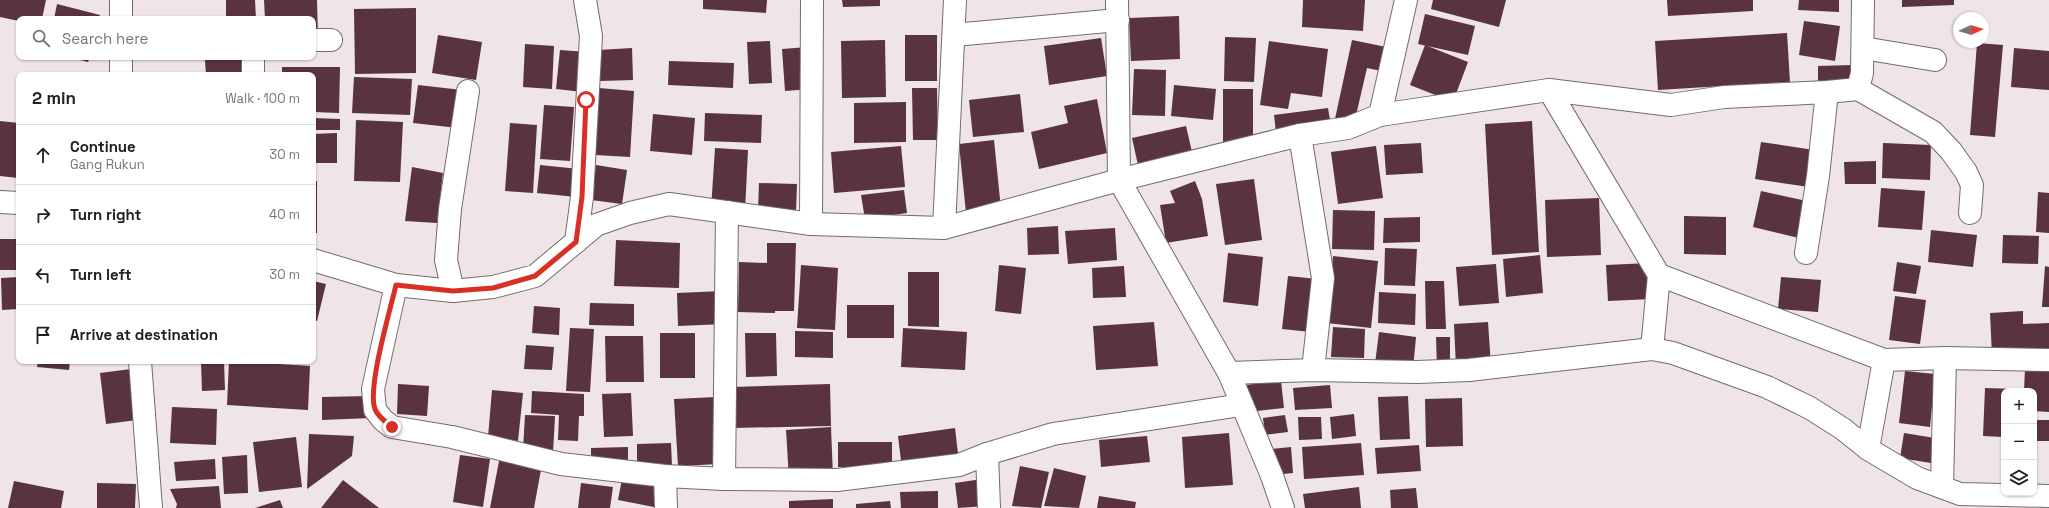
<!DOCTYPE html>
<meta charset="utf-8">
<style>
body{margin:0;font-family:"Space Grotesk",sans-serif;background:#f6f6f6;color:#202124}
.controls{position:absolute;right:12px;bottom:12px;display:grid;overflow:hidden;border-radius:8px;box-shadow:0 1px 3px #0004}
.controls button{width:36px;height:36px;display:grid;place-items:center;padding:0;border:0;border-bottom:1px solid #e0e0e0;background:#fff;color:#202124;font:20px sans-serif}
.compass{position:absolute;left:1953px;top:12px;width:36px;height:36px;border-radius:50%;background:#fff;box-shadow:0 1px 3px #0004;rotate:86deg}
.stop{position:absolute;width:12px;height:12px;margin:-9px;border:3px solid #d93025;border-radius:50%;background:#fff}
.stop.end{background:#d93025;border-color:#fff;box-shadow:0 1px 4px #0008}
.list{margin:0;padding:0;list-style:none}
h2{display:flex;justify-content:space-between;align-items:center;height:52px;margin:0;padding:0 16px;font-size:17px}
h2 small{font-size:13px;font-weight:400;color:#757577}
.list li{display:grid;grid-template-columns:26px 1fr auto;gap:12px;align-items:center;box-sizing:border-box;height:60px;padding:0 16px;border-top:1px solid #e0e0e0}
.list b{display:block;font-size:15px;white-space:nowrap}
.list p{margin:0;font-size:13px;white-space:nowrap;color:#757577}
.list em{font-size:13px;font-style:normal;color:#757577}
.icon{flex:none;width:22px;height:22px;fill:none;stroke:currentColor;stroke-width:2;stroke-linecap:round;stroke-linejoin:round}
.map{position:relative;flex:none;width:2049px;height:508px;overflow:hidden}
.search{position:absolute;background:#fff;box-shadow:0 1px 3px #0004;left:16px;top:16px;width:300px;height:44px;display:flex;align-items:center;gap:10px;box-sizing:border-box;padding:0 14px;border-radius:8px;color:#757577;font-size:15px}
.panel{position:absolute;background:#fff;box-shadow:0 1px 3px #0004;left:16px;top:72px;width:300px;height:292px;border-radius:8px}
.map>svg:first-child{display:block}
</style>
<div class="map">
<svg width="2049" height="508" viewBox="0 0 2049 508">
<rect width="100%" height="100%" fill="#efe4e6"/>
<g fill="#59333d">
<path d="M0,0h46l-4,19h-23v2l-19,-4z"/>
<path d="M226,0h29l1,19h-30z"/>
<path d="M264,0h53l1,38h-5v-19h-48z"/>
<path d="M703,0h64l-1,13 -63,-4z"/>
<path d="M842,0h38v6l-37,1z"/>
<path d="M1303,0h62l-2,31 -61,-4z"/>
<path d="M1433,0h73l-7,27 -68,-18z"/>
<path d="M1667,0h86v11l-85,5z"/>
<path d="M1799,0h40v12l-41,-2z"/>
<path d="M1902,0h52v5l-52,2z"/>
<path d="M57,4l43,11 -1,4h-45z"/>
<path d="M416,8v65l-61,1 -1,-65z"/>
<path d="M1425,14l50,12 -7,29 -50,-11z"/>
<path d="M1179,16l1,43 -49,2 -2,-43z"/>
<path d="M1804,21l36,5 -5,35 -36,-6z"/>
<path d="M1787,33l3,49 -132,8 -3,-49z"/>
<path d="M438,35l44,7 -6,38 -44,-7z"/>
<rect x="905" y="35" width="32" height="46"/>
<path d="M1225,37l31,1 -2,44 -30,-1z"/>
<path d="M1101,38l6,38 -58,9 -5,-39z"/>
<path d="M885,40l1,57 -44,1 -1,-57z"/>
<path d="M1352,40l39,8 -5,24 -19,-4 -13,56 -19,-5z"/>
<path d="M770,41l2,42 -23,1 -2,-42z"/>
<path d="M1269,41l59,8 -6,48 -31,-4 -3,16 -28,-4z"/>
<path d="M1977,43l26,2 -8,92 -25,-2z"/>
<path d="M525,44l29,2 -2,43 -29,-2z"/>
<path d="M1425,45l43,17 -15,40 -43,-17z"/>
<path d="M808,47l3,42 -26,2 -3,-42z"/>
<path d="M632,48l1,32 -33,1 -2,-31z"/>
<path d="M2014,48l35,3v39l-38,-3z"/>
<path d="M560,50l27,2 -4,40 -27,-3z"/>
<path d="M69,57h21l-2,5z"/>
<path d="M205,60h39v15h-38z"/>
<path d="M669,61l65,2 -1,25 -65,-3z"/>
<path d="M1853,65v21l-35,1v-21z"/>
<path d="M282,67h58l-1,46 -26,-1v-37h-31z"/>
<path d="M1134,69l32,1 -1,46 -33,-1z"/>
<path d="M354,77l58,2 -2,36 -58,-2z"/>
<path d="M418,85l44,5 -4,38 -45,-5z"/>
<path d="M1174,85l42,4 -3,31 -42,-4z"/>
<path d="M599,88l35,3 -4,66 -35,-2z"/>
<path d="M912,88h25l1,52h-25z"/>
<rect x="1223" y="89" width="30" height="55"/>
<path d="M1020,94l4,38 -51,5 -4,-37z"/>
<path d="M1097,99l10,54 -68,16 -8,-37 37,-9 -4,-17z"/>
<path d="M906,102v40l-52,1v-40z"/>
<path d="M544,105l30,2 -4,54 -30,-2z"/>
<path d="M1328,108l3,18 -55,7 -2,-18z"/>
<path d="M705,113l57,2 -1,28 -57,-2z"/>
<path d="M653,114l42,4 -3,37 -42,-4z"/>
<path d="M313,118l27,1v11h-27z"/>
<path d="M356,120l47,2 -3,60 -46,-1z"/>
<path d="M0,121l19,2 -1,55 -18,-2z"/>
<path d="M1532,121l7,131 -47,3 -7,-131z"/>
<path d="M510,123l27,2 -4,68 -28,-2z"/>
<path d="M1186,126l6,26 -54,13 -6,-27z"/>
<path d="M337,133v30h-24v-29z"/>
<path d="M994,140l7,69 -35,4 -7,-69z"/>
<path d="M1761,142l53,8 -5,37 -54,-8z"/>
<path d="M1421,143l2,30 -37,2 -2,-30z"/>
<path d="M1883,143l48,2 -1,35 -48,-2z"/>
<path d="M901,146l4,41 -71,6 -3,-41z"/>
<path d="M1376,146l7,52 -45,6 -7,-52z"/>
<path d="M715,148l33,2 -3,61 -34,-2z"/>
<path d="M1876,161v23h-31l-1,-22z"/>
<path d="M540,165l39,4 -3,28 -39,-4z"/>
<path d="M596,165l31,5 -5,34 -31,-4z"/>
<path d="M412,167l31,6 -6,50 -32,-2z"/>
<path d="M1254,179l8,61 -37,5 -9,-61z"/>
<rect x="313" y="181" width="4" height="52"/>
<path d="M1195,181l7,18 6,37 -42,7 -6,-38 15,-2 -5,-12z"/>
<path d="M759,183l38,1 -1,27 -38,-1z"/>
<path d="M1881,188l44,3 -3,39 -44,-3z"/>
<path d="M904,190l3,23 -42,6 -4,-24z"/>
<path d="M1761,191l50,11 -8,37 -50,-12z"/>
<path d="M2038,192l11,1v40l-13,-1z"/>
<path d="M1599,198l2,57 -54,2 -2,-57z"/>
<path d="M1333,210l42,1 -1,39 -42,-1z"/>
<path d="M1684,216l42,1v38l-42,-1z"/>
<path d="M1420,217v25l-37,1 1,-25z"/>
<path d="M1058,226l1,28 -31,1 -1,-27z"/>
<path d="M1115,228l2,32 -49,4 -3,-33z"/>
<path d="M1931,230l46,5 -4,32 -45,-5z"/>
<path d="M2003,235l36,1 -1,28 -36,-1z"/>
<rect x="0" y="239" width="19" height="31"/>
<path d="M616,240l64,3 -1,45 -65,-2z"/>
<path d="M767,243h29l-2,68h-19v2l-37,-1 1,-50 28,1z"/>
<path d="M1385,248l32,1 -2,37 -31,-1z"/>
<path d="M1228,253l35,4 -5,49 -35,-4z"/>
<path d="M1540,255l3,38 -37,4 -3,-38z"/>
<path d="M1333,256l45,5 -7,67 -44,-5z"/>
<path d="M1897,262l24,4 -5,28 -23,-3z"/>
<path d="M1650,263l2,36 -44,2 -2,-36z"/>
<path d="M1496,264l3,39 -40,3 -3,-39z"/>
<path d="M801,265l37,3 -3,62 -38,-2z"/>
<path d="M999,265l27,3 -5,46 -26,-3z"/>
<path d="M1124,266l2,31 -33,1 -1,-30z"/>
<path d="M2045,266l4,1v40h-7z"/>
<path d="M908,272h31v55l-31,-1z"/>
<path d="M1288,276l29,3 -6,53 -29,-3z"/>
<path d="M19,277v32l-17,1 -1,-32z"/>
<path d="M1781,277l40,3 -3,32 -40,-3z"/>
<path d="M313,281l13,3 -9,37 -4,-1z"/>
<path d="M1425,281h19l2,48h-20z"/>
<path d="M722,291l2,33 -46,2 -1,-33z"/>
<path d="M1379,292l37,2 -1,31 -37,-2z"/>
<path d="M1895,296l31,4 -6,44 -31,-4z"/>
<path d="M590,303l44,1v22l-45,-1z"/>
<rect x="847" y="305" width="47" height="33"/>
<path d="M534,306l26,2 -1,27 -27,-2z"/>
<path d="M2023,311v13l26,-1v25l-25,1 -32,7 -2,-43z"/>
<path d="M1154,322l4,44 -62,4 -3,-44z"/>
<path d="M1488,322l3,44 -35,1 -2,-43z"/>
<path d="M1333,327l32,2 -1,29 -33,-1z"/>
<path d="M570,328l24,1 -4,63 -24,-1z"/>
<path d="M903,328l64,4 -2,38 -64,-3z"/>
<path d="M795,331l38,1v26l-38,-1z"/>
<path d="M1379,332l37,5 -3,32 -38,-5z"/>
<rect x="660" y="333" width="35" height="45"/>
<path d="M745,333h31l1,43 -31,1z"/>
<path d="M605,336h38l1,46h-38z"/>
<path d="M1436,337h14v31l-13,1z"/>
<path d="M526,345l28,2 -2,23 -28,-1z"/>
<path d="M38,361h32l-1,9 -32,-3z"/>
<path d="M201,361h23l1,29 -23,1z"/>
<path d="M229,361l81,5 -2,44 -81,-5z"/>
<path d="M2025,368l24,2v42l-15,-1v-20h-10z"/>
<path d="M131,369l6,51 -31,4 -6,-51z"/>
<path d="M1905,371l30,3 -5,53 -31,-4z"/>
<path d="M1281,381l3,27 -36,4 -3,-27z"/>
<path d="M398,384l31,2 -2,30 -30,-2z"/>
<path d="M830,384l1,42 -98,2 -1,-41z"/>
<path d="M1330,385l2,23 -37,2 -2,-22z"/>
<path d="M1985,388l32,1v2h-13v46l-21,-1z"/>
<path d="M492,390l31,3 -5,48 -30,-4z"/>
<path d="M532,391l52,3v22h-5l-1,25 -20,-1 1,-25 -28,-2z"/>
<path d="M631,393l2,43 -29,1 -2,-43z"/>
<path d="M370,396l1,22 -49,2v-23z"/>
<path d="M1408,396l2,43 -30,1 -2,-43z"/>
<path d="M716,397l4,67 -42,2 -4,-67z"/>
<path d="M1462,398l1,48 -37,1 -1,-48z"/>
<path d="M172,407l45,2 -1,36 -46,-2z"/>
<path d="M1354,414l2,22 -24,3 -2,-22z"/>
<path d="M525,415l30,1 -2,37 -30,-3z"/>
<path d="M1285,415l3,17 -23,3 -2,-17z"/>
<path d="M1298,417h23l1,22 -23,1z"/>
<rect x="2034" y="420" width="15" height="21"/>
<path d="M831,427l2,50 -44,2 -3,-49z"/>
<path d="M955,428l4,34 -57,7 -4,-33z"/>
<path d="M1229,433l4,52 -48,3 -3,-51z"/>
<path d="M1904,433l37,6 -4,25 -37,-6z"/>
<path d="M309,434l45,2 -2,20 -45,33z"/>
<path d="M1147,436l3,26 -49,5 -2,-27z"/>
<path d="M296,437l6,50 -43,5 -6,-50z"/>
<rect x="838" y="442" width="54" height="25"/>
<path d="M671,443l1,23 -35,1v-23z"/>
<path d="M1361,443l3,32 -60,4 -2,-32z"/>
<path d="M1419,445l2,26 -44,3 -2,-26z"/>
<path d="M628,447v15l-37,1v-15z"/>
<path d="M1291,447l2,26 -19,2 -3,-26z"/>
<path d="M247,455l1,38 -24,1 -2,-37z"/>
<path d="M460,455l30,4 -7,48 -30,-5z"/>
<path d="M500,456l42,8 -8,44h-44z"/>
<path d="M215,459l1,20 -40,2 -2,-19z"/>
<path d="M1020,466l29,6 -8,36 -29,-2z"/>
<path d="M1054,468l32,8 -7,32 -35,-2z"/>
<path d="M622,479l36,5 -4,23 -36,-7z"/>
<path d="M982,479l4,27 -28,2 -3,-25z"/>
<path d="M343,480l36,28h-58z"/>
<path d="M14,481l50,10 -3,17h-53z"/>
<path d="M97,483l39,1 -1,24h-38z"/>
<path d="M581,483l32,4 -3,21h-32z"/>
<path d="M219,486l2,22h-45l1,-4 -7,-15z"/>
<path d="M1359,487l2,21h-56l-2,-14z"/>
<path d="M1416,488l2,20h-27l-1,-18z"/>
<path d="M938,491v17h-37l-1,-16z"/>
<path d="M1099,496l37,6 -1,6h-38z"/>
<path d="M833,499v9h-44v-7z"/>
<path d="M280,500l3,8h-28z"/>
<path d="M890,501l1,7h-35v-4z"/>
</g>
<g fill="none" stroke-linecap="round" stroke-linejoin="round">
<g stroke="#756b6d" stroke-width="24">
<g id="street">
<path d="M121,0v19"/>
<path d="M1117,0l2,180 110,193 43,103 11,32"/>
<path d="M954,35l164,-15"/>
<path d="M313,40h18"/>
<path d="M1863,48l72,12"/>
<path d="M121,75v-18"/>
<path d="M253,75v-18"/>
<path d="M1858,89l75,43 18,19 15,21 6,13 -2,28"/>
<path d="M1549,90l110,185 -7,74"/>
<path d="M1380,115l26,-115"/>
<path d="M1300,135l23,143 -10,92"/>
<path d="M0,202l19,1"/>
<path d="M811,224l1,-224"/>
<path d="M944,228l11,-228"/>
<path d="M576,242l6,-45 9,-161 -6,-36"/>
<path d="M1806,253l12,-77 9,-84"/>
<path d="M313,260l83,25 57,6 40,-4 42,-11 61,-51 34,-12 39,-9 142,20 133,4 175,-48 181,-45 48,-7 32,-13 169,-25 122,15 53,-8 103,-5 31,-3 4,-16 1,-73"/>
<path d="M1659,275l225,85"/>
<path d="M396,285l-23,104 2,21 8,10 9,7 60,10 109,27 104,12 59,3 113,1 122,-15 28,-11 66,-20 188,-29"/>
<path d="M453,291l-7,-31 4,-51 18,-118"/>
<path d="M140,361l11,147"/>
<path d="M1229,373l84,-3 104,2 52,-2 183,-21 21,4 94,34 43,21 33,21 25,20 49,29 43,16 89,2"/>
<path d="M1868,449l16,-89 61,-2 104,2"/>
<path d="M987,454l2,54"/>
<path d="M665,476l1,32"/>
<path d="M724,479l3,-267"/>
<path d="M1942,487l3,-129"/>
</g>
</g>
<use href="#street" stroke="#fff" stroke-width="22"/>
</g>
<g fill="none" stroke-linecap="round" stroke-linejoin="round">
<path stroke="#d93025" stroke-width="5" d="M392,427c-6,-5 -14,-10 -17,-18 -8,-21 15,-98 21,-124l57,6 40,-3 42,-12 41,-34 6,-45 4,-97"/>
</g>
</svg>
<div class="controls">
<button>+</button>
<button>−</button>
<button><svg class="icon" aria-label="layers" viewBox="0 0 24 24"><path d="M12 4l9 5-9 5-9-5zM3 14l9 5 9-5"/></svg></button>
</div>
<svg class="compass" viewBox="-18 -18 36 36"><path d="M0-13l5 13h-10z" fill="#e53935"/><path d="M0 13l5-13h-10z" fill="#757577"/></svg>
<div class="stop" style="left:586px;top:100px"></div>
<div class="stop end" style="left:392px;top:427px"></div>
<div class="search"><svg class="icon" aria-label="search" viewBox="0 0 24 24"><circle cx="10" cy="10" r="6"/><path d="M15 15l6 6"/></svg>Search here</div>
<section class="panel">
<h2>2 min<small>Walk · 100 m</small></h2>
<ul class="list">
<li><svg class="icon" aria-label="ahead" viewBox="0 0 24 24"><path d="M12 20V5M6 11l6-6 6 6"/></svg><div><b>Continue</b><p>Gang Rukun</p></div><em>30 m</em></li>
<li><svg class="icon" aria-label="right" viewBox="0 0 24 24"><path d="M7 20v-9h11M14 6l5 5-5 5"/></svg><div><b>Turn right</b></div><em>40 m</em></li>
<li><svg class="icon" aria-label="left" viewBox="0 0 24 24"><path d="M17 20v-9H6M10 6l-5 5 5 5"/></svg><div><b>Turn left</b></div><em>30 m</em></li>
<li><svg class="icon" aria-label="arrive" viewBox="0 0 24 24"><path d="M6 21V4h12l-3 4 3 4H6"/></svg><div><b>Arrive at destination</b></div></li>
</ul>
</section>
</div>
